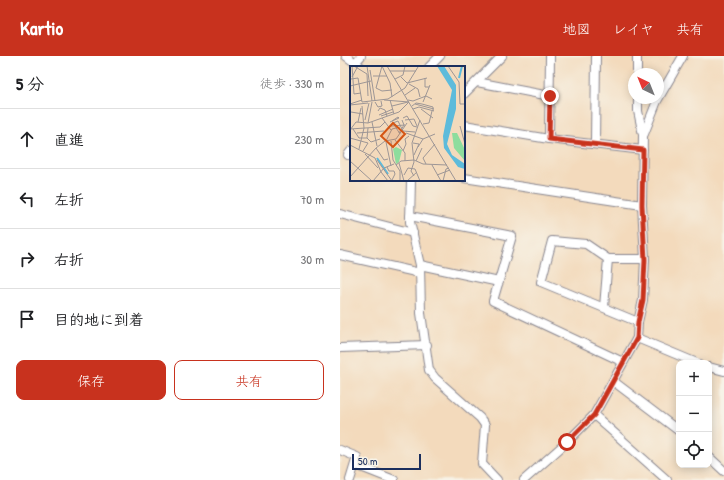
<!DOCTYPE html>
<html lang="ja">
<meta charset="utf-8">
<style>
body{margin:0;font-family:"Patrick Hand","Klee One",sans-serif;background:#f6f6f6;color:#202124}
.controls{position:absolute;right:12px;bottom:12px;display:grid;overflow:hidden;border-radius:8px;box-shadow:0 2px 10px #0003}
.controls button{width:36px;height:36px;display:grid;place-items:center;padding:0;border:0;border-bottom:1px solid #e0e0e0;background:#fff;color:#202124;font:20px sans-serif}
.compass{position:absolute;left:288px;top:12px;width:36px;height:36px;border-radius:50%;background:#fff;box-shadow:0 2px 10px #0003;rotate:317deg}
.scale{position:absolute;left:12px;bottom:10px;width:69px;box-sizing:border-box;padding-left:4px;border:2px solid #1b2f5e;border-top:0;font-size:11px;line-height:14px;white-space:nowrap;color:#1b2f5e;-webkit-text-stroke:3px #f7f3e8;paint-order:stroke}
.stop{position:absolute;width:12px;height:12px;margin:-9px;border:3px solid #c8321e;border-radius:50%;background:#fff}
.stop.end{background:#c8321e;border-color:#fff;box-shadow:0 1px 4px #0008}
.list{margin:0;padding:0;list-style:none}
h2{display:flex;justify-content:space-between;align-items:center;height:52px;margin:0;padding:0 16px;font-size:17px}
h2 small{font-size:13px;font-weight:400;color:#757577}
.list li{display:grid;grid-template-columns:26px 1fr auto;gap:12px;align-items:center;box-sizing:border-box;height:60px;padding:0 16px;border-top:1px solid #e0e0e0}
.list b{display:block;font-size:15px;white-space:nowrap}
.list em{font-size:13px;font-style:normal;color:#757577}
.actions{display:flex;gap:8px;padding:12px 16px}
.actions a{flex:1;padding:9px 0;border:1px solid #c8321e;border-radius:8px;text-align:center;font-size:14px;color:#c8321e}
.actions .main{background:#c8321e;color:#fff}
.icon{flex:none;width:22px;height:22px;fill:none;stroke:currentColor;stroke-width:2;stroke-linecap:round;stroke-linejoin:round}
.map{position:relative;flex:none;width:384px;height:424px;overflow:hidden}
header{display:flex;align-items:center;gap:24px;box-sizing:border-box;height:56px;padding:0 20px;background:#c8321e;color:#fff}
header strong{font-size:19px}
nav{display:flex;gap:22px;margin-inline-start:auto;font-size:14px}
main{display:flex}
aside{flex:1;background:#fff}
.map>svg:first-child{display:block}
</style>
<header>
<strong>Kartio</strong>
<nav><a>地図</a><a>レイヤ</a><a>共有</a></nav>
</header>
<main>
<aside>
<h2>5 分<small>徒歩 · 330 m</small></h2>
<ul class="list">
<li><svg class="icon" aria-label="ahead" viewBox="0 0 24 24"><path d="M12 20V5M6 11l6-6 6 6"/></svg><div><b>直進</b></div><em>230 m</em></li>
<li><svg class="icon" aria-label="left" viewBox="0 0 24 24"><path d="M17 20v-9H6M10 6l-5 5 5 5"/></svg><div><b>左折</b></div><em>70 m</em></li>
<li><svg class="icon" aria-label="right" viewBox="0 0 24 24"><path d="M7 20v-9h11M14 6l5 5-5 5"/></svg><div><b>右折</b></div><em>30 m</em></li>
<li><svg class="icon" aria-label="arrive" viewBox="0 0 24 24"><path d="M6 21V4h12l-3 4 3 4H6"/></svg><div><b>目的地に到着</b></div></li>
</ul>
<div class="actions"><a class="main">保存</a><a>共有</a></div>
</aside>
<div class="map">
<svg width="384" height="424" viewBox="0 0 384 424">
<rect width="100%" height="100%" fill="#f7f3e8"/>
<filter id="ink" filterUnits="userSpaceOnUse"><feTurbulence type="fractalNoise" baseFrequency=".025" numOctaves="2"/><feDisplacementMap in="SourceGraphic" scale="8" xChannelSelector="R" yChannelSelector="G"/><feConvolveMatrix kernelMatrix="1 2 1 2 8 2 1 2 1" color-interpolation-filters="sRGB"/></filter>
<filter id="wash" filterUnits="userSpaceOnUse"><feTurbulence type="fractalNoise" baseFrequency=".012" numOctaves="4" result="noise"/><feDisplacementMap in="SourceGraphic" scale="16" xChannelSelector="R" yChannelSelector="G"/><feGaussianBlur stdDeviation="0.9" result="paint"/><feColorMatrix in="noise" values="0 0 0 0 0 0 0 0 0 0 0 0 0 0 0 0 0 1.4 0 .05"/><feComposite in="paint" operator="in"/></filter>
<g filter="url(#wash)">
<rect width="100%" height="100%" fill="#f3dabc"/>
</g>
<g filter="url(#ink)">
<g fill="none" stroke-linecap="round" stroke-linejoin="round">
<g stroke="#87848d" stroke-width="10">
<g id="minor">
<path d="M6,0l15,11"/>
<path d="M297,0v18"/>
<path d="M15,7l6,-7"/>
<path d="M89,11l11,-11"/>
<path d="M137,26l73,14"/>
<path d="M124,38l38,-38"/>
<path d="M124,69l85,14 94,11"/>
<path d="M304,78l13,-33 26,-45"/>
<path d="M209,83l1,-83"/>
<path d="M255,87l1,-87"/>
<path d="M8,99l3,-4"/>
<path d="M124,122l178,27"/>
<path d="M71,124l-1,42 10,43 1,48 8,57 6,8 45,40 5,7 -3,39 15,16"/>
<path d="M0,158l73,19"/>
<path d="M70,160l102,20 -19,65 130,61"/>
<path d="M0,199l80,18"/>
<path d="M80,209l79,17"/>
<path d="M264,251l4,-48"/>
<path d="M298,266l-97,-40 11,-41 34,3 22,15h37"/>
<path d="M297,282l60,25"/>
<path d="M0,292l87,-3"/>
<path d="M369,311l15,4"/>
<path d="M273,325l66,50"/>
<path d="M254,359l73,65"/>
<path d="M0,394l17,7 -7,23"/>
<path d="M369,401l15,14"/>
<path d="M16,409l38,15"/>
<path d="M184,424l43,-38 27,-27 43,-77 1,-16 5,-22 2,-41 -3,-54 1,-70 -5,-24v-13"/>
</g>
</g>
<use href="#minor" stroke="#fff" stroke-width="8"/>
</g>
</g>
<g fill="none" stroke-linecap="round" stroke-linejoin="round" filter="url(#ink)">
<path stroke="#c8321e" stroke-width="5" d="M210,40l-1,43 94,11 -1,55 3,55 -2,40 -5,22 -1,16 -43,77 -27,27"/>
</g>
<g transform="translate(10 10)">
<rect width="115" height="115" fill="#f3dabc"/>
<path d="M102,67h5l8,17v11l-11,-13zM46,81l6,3 -3,12 -3,2 -3,-15z" fill="#8ddd9d"/>
<path d="M87,0h7l12,19v24l-9,35 5,11 13,9v5l-7,-2 -14,-19 -1,-12 9,-46z" fill="#5dbbdb"/>
<path fill="none" stroke="#5dbbdb" stroke-width="2" d="M109,12l3,-12M27,92l11,16"/>
<path fill="none" stroke="#9d9696" stroke-width="1" d="M2,0l2,28 7,-1M4,0l13,8 1,22M17,0l5,35M32,0l-6,22 6,3 10,-1M32,0l8,17 2,14M37,0l69,115M98,0l11,16 1,22h5M20,4l5,31M40,5h26M23,10h14M2,11l6,-11M51,11l6,6 20,-5M75,12v9h4M1,13l7,-1 4,24 26,-3 17,-11 13,-21M45,13l8,-4 2,-9M59,18l9,5 2,8M0,20l21,-5M55,29l10,-7M34,34l25,2M40,34l4,14M58,34l5,1 13,-5 6,3M25,36l3,5 4,-1 -1,-5M73,36l7,-17M0,38l12,-4M65,38l19,5M0,39l18,-2M42,40l16,-4M62,40l4,-3 6,1 11,3v4M63,43l6,-2 15,4M71,43l12,9M28,45l2,-3 5,2 2,6M1,46l12,2M29,49l14,-6M31,50l12,-4M32,52l9,12M53,52l4,-2 6,10 4,1M15,54l4,-17M55,54l9,-1 3,7M8,56l3,-14M22,56l5,24M40,56l9,-4 -1,-1 -6,4M18,57l4,-21M73,58l6,-1 3,-12M41,60l14,-1M110,60l5,18M18,62l-1,10 4,4 9,-3M0,63l30,-2 5,-5M3,63l6,9h8M0,64l6,-8 12,1 31,-11 10,-10M53,65l12,1M7,67l27,-2M49,67l5,-8 -2,-5M56,67l17,6M50,68l-7,-11 5,-2 5,10M0,72l18,5 -5,8M45,74l10,13v8M36,75l6,-12 8,-2M41,75l2,19 7,11v10M36,76l5,24M63,77l6,1 -5,11M0,79l25,13 6,14 7,9M68,81l5,-8 12,-5M26,82l8,12 4,-1M9,83l5,-21 -2,-22M53,85l3,-7 -1,-5 4,-3M15,88l13,14M27,94l15,21M0,95l22,20M66,95l6,-13M49,97l5,18M76,98l-3,-6 12,-14M46,99l5,-4 13,-1 9,4 24,1M82,99l9,16M37,101l2,4h5l1,3 -3,6M54,109l4,-7 7,1 5,12M87,109l13,-5M64,110l-3,-5 3,-9 -2,-19 8,-23M0,111l26,-29 9,-7 11,-2 11,-16M23,115l11,-13 10,-4M57,115l10,-9M93,115l3,-12 3,-1"/>
<path fill="#d45514" fill-opacity="0.15" stroke="#d45514" stroke-width="2" d="M43,57l12,11 -12,13 -12,-11z"/>
<rect width="115" height="115" fill="none" stroke="#1b2f5e" stroke-width="2"/>
</g>
</svg>
<div class="controls">
<button>+</button>
<button>−</button>
<button><svg class="icon" aria-label="locate" viewBox="0 0 24 24"><circle cx="12" cy="12" r="6"/><path d="M12 2v4M12 18v4M2 12h4M18 12h4"/></svg></button>
</div>
<svg class="compass" viewBox="-18 -18 36 36"><path d="M0-13l5 13h-10z" fill="#e53935"/><path d="M0 13l5-13h-10z" fill="#757577"/></svg>
<div class="scale">50 m</div>
<div class="stop" style="left:227px;top:386px"></div>
<div class="stop end" style="left:210px;top:40px"></div>
</div>
</main>
